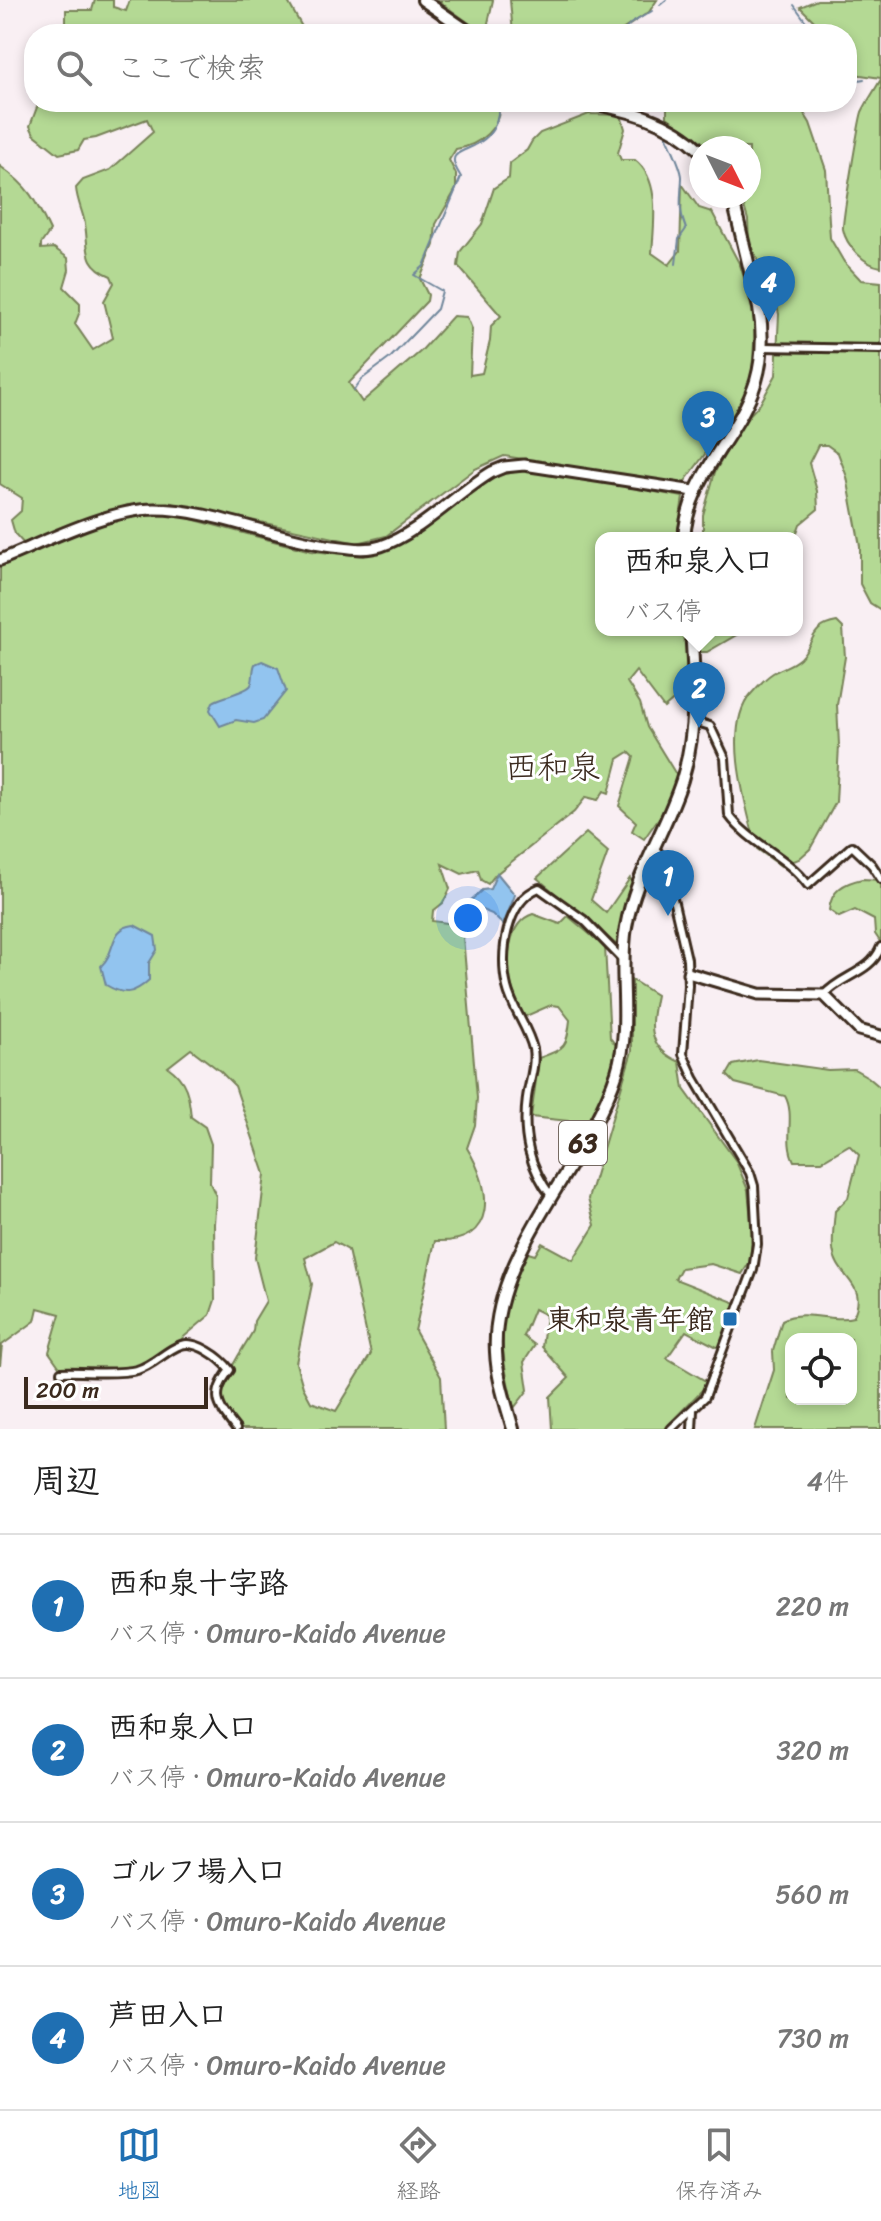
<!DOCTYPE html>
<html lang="ja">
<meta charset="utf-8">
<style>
body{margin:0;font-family:Sriracha,"Klee One",sans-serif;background:#f2f2f2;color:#222}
.controls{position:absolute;right:24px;bottom:24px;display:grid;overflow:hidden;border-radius:16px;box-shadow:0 4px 12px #0003}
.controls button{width:72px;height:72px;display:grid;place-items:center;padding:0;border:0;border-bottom:2px solid #e0e0e0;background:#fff;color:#222;font:40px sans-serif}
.compass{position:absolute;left:689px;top:136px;width:72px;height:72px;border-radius:50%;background:#fff;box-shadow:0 4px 12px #0003;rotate:132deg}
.scale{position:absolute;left:24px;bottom:20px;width:184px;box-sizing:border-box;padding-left:8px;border:4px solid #3b2a1e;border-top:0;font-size:22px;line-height:28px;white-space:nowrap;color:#3b2a1e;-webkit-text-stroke:6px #fff;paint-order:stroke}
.you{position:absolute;left:468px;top:918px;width:28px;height:28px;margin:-20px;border:6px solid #fff;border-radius:50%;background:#1a73e8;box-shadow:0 0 0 12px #1a73e833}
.badge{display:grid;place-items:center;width:52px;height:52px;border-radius:50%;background:#1f6fb2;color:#fff;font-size:26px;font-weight:700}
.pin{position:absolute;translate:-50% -66px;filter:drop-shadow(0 2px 4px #0008)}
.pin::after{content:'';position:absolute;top:42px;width:28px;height:24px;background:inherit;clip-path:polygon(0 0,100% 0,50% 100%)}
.popup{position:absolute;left:595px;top:532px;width:208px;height:104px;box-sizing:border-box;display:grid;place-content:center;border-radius:16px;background:#fff;filter:drop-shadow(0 2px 6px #0005);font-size:26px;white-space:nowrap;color:#767676}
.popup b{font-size:30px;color:#222}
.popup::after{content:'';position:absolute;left:50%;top:100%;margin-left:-16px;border:16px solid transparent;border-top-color:#fff}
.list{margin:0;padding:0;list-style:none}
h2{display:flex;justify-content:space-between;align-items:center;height:104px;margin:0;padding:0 32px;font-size:34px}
h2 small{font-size:26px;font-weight:400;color:#767676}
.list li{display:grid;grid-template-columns:52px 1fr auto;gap:24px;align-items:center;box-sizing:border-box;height:144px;padding:0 32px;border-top:2px solid #e0e0e0}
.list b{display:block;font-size:30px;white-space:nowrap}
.list p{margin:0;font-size:26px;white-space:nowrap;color:#767676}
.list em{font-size:26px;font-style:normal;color:#767676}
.icon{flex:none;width:44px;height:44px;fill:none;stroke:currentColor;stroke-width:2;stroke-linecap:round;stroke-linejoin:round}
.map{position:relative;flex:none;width:881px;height:1429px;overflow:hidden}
.search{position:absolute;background:#fff;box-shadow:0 4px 12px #0003;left:24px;right:24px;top:24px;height:88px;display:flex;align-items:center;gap:20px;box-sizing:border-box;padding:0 28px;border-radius:32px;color:#767676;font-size:30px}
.sheet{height:680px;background:#fff}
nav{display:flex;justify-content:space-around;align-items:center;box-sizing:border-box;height:112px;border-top:2px solid #e0e0e0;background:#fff;font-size:22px;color:#767676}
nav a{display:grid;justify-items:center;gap:4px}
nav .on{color:#1f6fb2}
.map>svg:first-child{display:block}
</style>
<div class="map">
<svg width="881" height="1429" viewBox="0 0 881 1429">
<rect width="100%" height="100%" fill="#f9eff3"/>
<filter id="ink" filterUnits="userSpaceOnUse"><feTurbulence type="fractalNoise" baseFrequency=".0125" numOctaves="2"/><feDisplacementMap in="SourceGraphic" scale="16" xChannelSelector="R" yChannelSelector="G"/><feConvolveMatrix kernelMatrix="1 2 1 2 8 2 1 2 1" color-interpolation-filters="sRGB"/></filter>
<g filter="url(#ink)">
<g fill="#b4d994" stroke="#788259" stroke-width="2" fill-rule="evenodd">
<path d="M95,0h18v7l13,4 4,-11h157l19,34h-240v-24h26z"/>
<path d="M437,0h56l-6,28 -4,5z"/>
<path d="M510,0h147l-8,12 -33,22h-103z"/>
<path d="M817,0h64v78l-34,-5v-39h-20l-27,-27z"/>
<path d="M881,79v188c-16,-2 -35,-21 -38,-38 -1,-7 16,-108 19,-117 5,-11 13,-22 19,-33z"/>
<path d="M39,102h459c6,25 -20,44 -42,47l-7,11 7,14v15l-20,35 -2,21 -14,34 8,16 -1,6 -78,82 13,19 59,-51 32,-35 14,1 5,12 -2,46 12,-2 8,-32 1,-15 10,-10 -43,-50 2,-14 22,-28 12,-36 15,-10 1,-15 17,-13 5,-9 8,-8 49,-19 32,1 4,14 -7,24 3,7h14c26,20 19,63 17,93l17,12 11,-14 2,-67 17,24 13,4 28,53 16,49 -4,59 -11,32 -58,79 -179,-28 -29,13 -89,67 -29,7 -190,-41 -39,3 -103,40 -10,-11 -4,-14 10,-9 1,-13 -22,-14v-318c28,20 36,34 50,65l-9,13v5l13,-1 14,10 1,12 -5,17 16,16v8l-5,13 18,26 20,-12 -9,-37 10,-18 -3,-7c-28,-12 -22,-26 -26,-52 -2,-12 -8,-23 -9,-36l7,-8 27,-10 43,-38 -6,-13 -51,19 -12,2 -6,10 -19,4 -25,-20 -4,-8z"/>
<path d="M667,102h130l13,21 16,47 4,68 14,24 17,18 20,2v328l-11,-7 -10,-19v-38l-13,-69 -9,-24 -11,-8h-9l-9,18 8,28 1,18 -18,15 -5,14h-92v-23l12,-43 27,-49 18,-19 16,-29 3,-61 -5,-19 -25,-53 -1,-22 -7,-24h8v-48h-41l-41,-31z"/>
<path d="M520,471l25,1 138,25 -6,41h-76v92h83l7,55 -27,23 -28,-37 -9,11 13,21 7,24 30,49 -12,33 -21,30 -12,-8 4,-9 -17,-16 15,-49 -5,-5 -11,7 -9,34 -5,-2 -6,9 -12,-3 -12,15 -79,63 -7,9 -7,-4 -3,-10 -16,4 -20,-10 8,25 -7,14 -10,8 -1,10 30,4 15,173 -2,27 -8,23c25,40 32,96 -32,93l-20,90 26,46 3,52h-204c-6,-7 -13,-13 -16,-21 -10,-21 19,-58 29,-77l1,-10 12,-20 -11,-43 10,-84 -30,-88 -15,-15 -29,-22 -23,18c19,13 21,29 23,50l14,10 6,17 -1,39 6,13 -2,28 1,76 -5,15 -51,43 -26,10 -72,1 -12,-17 11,-38 -22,-6 -3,13 -33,24 -2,21v-801c57,-22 117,-56 180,-49l131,35 53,5 42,-16 76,-57 17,-8zM334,1242l14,8 23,104 -35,57 -25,-9 -8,-15 -7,-24 16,-79 -7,-26z"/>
<path d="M837,622l6,6 2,29 -8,48 2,40 -3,57 -26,47 -11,10 -18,7 -24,-17c-10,-39 -36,-121 -6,-155 6,-7 14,-16 22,-21 8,-5 20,-8 27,-15 16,-17 9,-31 37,-36z"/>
<path d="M695,630h50l-38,22h-15z"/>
<path d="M586,833l22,19 -17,48 15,13 24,-35 3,5 -11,32 -5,30 -80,-67z"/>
<path d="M862,879l19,1v63l-6,-9 -1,-14 -19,-10 -16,7 -10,-7c2,-20 15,-27 33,-31z"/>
<path d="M533,914l27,10 8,-8 37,31 5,91 6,7 -7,34 -21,44 -57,-6 8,-59c26,-10 28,-10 31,-38l-11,-14 -8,-1 -27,12c-4,-10 -9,-20 -12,-30 -7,-23 -5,-65 21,-73z"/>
<path d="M632,980l24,15c-6,31 -10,52 24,67l4,27 52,72 12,29 4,40 -1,21 -2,12 -7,11 -31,-10 -30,4 -6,11 61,24 -15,46 -35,-18 -19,27 42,25 -40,41 -1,5h-116l-2,-32 19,-19 -27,-31 4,-32 -12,-6 -11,27 12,9 -11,17 4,28 -14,18c-10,-37 -17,-76 -5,-114 4,-14 13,-28 19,-41l7,2 7,-12 31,17 22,-35 -7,-26 44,-148z"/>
<path d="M758,1060l70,10 26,-1 14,8 13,11v341h-126l19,-59 -1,-19 9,-31c22,-12 51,3 71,-3 17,-34 -17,-38 -20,-68 -1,-12 1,-26 2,-38l13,-13 11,-43 -10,-10 -27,16h-28c-11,-21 2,-45 -9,-65l-50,-13 -8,-8 6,-10zM791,1339h60v60h-60z"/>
</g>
<g fill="#92c4ef" stroke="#6f869b" stroke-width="2">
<path d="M262,661l16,7 8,23 -23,29 -9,3 -18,-3 -16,6 -10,-16 3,-8c8,-5 35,-11 38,-17 3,-6 1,-14 4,-21z"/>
<path d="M497,873l18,22 -12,30 -11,-11 -25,-10 15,-14 8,-1z"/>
<path d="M134,925l21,11 2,14 -8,13v17c-15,14 -25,16 -43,5l-5,-19c16,-14 7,-38 33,-41z"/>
</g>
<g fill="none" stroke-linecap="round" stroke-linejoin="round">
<g stroke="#6f869b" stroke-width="2">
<path d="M660,5l6,-5"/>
<path d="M794,5l21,29"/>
<path d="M622,34l8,-10 22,-13"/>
<path d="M847,82l17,-3"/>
<path d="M664,130c4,10 19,39 18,48 -1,20 -4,32 4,51l-7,10 -3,25"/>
<path d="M354,390l8,-11 28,-21 47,-49 5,-18 -28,-16 10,-9 37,-89c-3,-5 -8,-12 -7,-18 2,-14 45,-7 45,-57"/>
</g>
<g stroke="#3b2a1e" stroke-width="12">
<g id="street">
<path d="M762,347l119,2"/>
<path d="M694,721l16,5 15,32 4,57c21,29 58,41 79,70l44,-39 20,19 9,14"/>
<path d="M654,847l10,13 23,99 1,26 -5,69 11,24 56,95 4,13 3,58 -4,26 -48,127 -34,32"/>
<path d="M824,995c17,-20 47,-22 57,-48"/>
<path d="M552,1197c-23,-30 -30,-61 -25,-99 2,-16 9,-32 6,-49 -5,-22 -21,-40 -26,-62 -8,-32 -1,-86 32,-99l45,32 40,41"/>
<path d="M61,1372c21,-1 56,3 76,-2 17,-5 29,-20 44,-25 16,-5 40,13 49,25 -20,25 -13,35 6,59"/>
<path d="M692,1429l1,-18"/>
</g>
</g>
<g stroke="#3b2a1e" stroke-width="15">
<g id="secondary">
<path d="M0,560c44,-18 108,-51 155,-51 56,0 120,30 178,37 17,2 32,5 48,0 36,-11 77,-54 111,-74l12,-5 20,-2 170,26"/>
<path d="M688,973l71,21 65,1 35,35 22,6"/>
</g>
</g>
<g stroke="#3b2a1e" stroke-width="16">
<g id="primary">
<path d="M423,0l49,34"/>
<path d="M588,102c42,9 82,18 113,49"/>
<path d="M684,538c5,-66 54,-99 72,-157 7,-24 7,-49 3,-73l-27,-112"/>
<path d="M513,1429c-7,-25 -16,-51 -17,-77 -6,-97 92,-189 121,-280 15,-48 1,-97 9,-145 9,-52 40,-97 56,-147 15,-49 13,-99 9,-150"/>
</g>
</g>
<use href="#street" stroke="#fff" stroke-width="6"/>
<use href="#secondary" stroke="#fff" stroke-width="9"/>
<use href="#primary" stroke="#fff" stroke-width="10"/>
</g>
</g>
<rect fill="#1f6fb2" stroke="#fff" stroke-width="3" x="722" y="1311" width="16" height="16" rx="4"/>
<g text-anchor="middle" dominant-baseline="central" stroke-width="6" stroke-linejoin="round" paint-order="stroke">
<rect fill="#fff" stroke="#766a62" stroke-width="2" x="559" y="1121" width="48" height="44" rx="6"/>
<g font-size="26" font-weight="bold" fill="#3b2a1e">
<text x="583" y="1143">63</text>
</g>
<g font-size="28" font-weight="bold" fill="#3b2a1e" stroke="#fff" text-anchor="end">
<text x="714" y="1319">東和泉青年館</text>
</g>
<g font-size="32" fill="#3b2a1e" stroke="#fff">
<text x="553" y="767">西和泉</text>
</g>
</g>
</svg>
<div class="controls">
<button><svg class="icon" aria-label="locate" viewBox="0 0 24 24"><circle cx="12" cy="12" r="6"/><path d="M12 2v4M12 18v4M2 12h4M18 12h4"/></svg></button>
</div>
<svg class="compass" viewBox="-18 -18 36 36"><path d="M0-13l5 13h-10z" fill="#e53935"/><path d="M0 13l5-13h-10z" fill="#767676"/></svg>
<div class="scale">200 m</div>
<div class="you"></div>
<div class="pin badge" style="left:668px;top:916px">1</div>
<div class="pin badge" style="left:699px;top:728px">2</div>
<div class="popup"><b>西和泉入口</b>バス停</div>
<div class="pin badge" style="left:708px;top:457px">3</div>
<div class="pin badge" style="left:769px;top:322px">4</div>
<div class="search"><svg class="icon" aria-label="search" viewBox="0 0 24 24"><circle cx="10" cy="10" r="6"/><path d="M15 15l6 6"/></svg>ここで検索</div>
</div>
<section class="sheet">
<h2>周辺<small>4件</small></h2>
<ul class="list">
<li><span class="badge">1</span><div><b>西和泉十字路</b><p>バス停 · Omuro-Kaido Avenue</p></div><em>220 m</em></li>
<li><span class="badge">2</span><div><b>西和泉入口</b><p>バス停 · Omuro-Kaido Avenue</p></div><em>320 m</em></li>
<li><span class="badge">3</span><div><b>ゴルフ場入口</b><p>バス停 · Omuro-Kaido Avenue</p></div><em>560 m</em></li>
<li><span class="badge">4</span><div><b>芦田入口</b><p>バス停 · Omuro-Kaido Avenue</p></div><em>730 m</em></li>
</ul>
</section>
<nav>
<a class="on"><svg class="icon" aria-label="map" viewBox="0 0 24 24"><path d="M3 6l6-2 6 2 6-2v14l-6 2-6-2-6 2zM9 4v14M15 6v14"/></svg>地図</a>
<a><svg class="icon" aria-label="directions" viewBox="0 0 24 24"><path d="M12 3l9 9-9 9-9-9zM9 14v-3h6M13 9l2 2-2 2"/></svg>経路</a>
<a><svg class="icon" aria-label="saved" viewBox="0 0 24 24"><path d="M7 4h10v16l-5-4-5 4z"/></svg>保存済み</a>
</nav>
